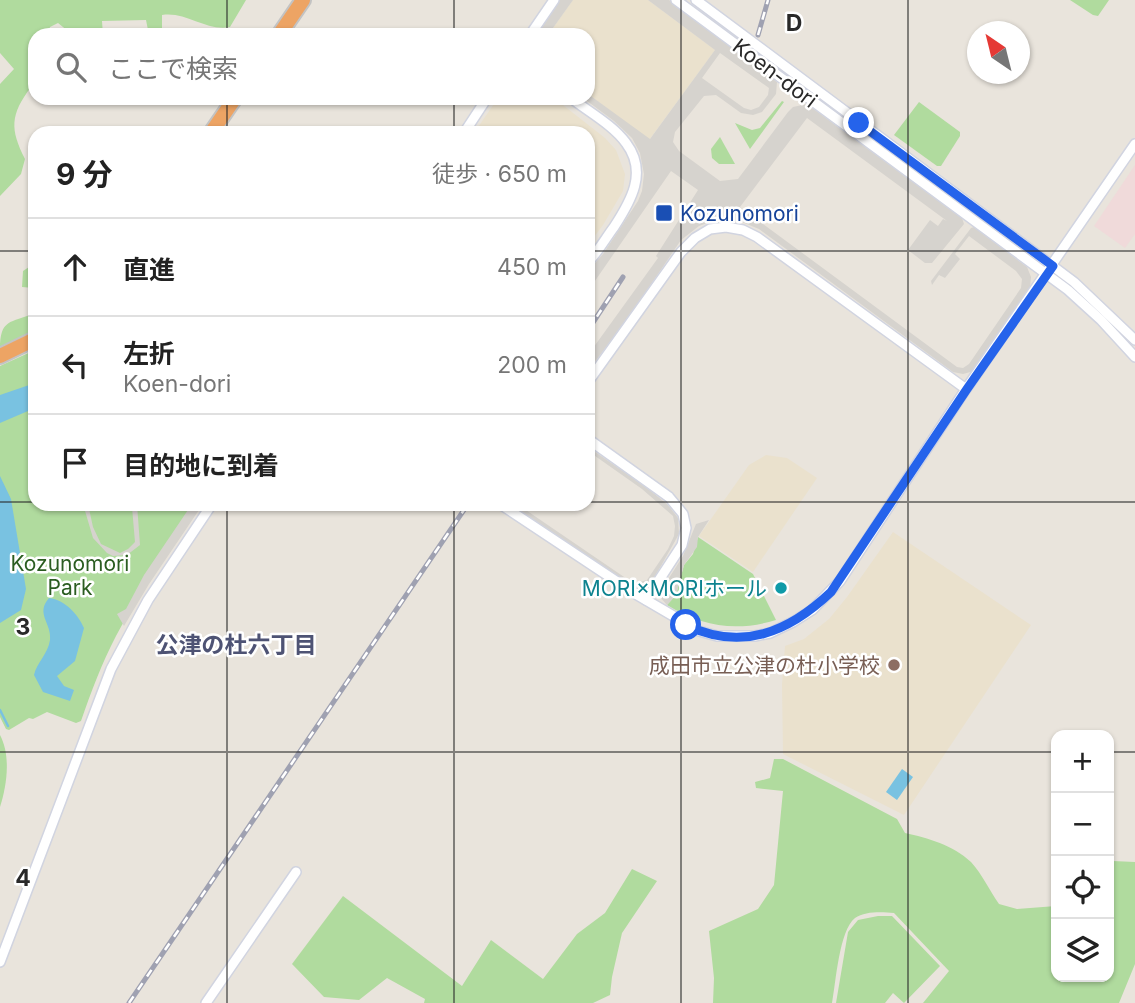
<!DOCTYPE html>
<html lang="ja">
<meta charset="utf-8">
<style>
body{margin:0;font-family:Inter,"Noto Sans JP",sans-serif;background:#f2f2f2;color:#222}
.controls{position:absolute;right:21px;bottom:21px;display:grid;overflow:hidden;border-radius:14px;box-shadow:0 2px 5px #0004}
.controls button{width:63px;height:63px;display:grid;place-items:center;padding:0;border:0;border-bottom:2px solid #e0e0e0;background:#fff;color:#222;font:35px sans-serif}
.compass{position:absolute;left:967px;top:21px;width:63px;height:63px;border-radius:50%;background:#fff;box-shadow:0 2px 5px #0004;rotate:325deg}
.stop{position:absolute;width:21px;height:21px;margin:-16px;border:5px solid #2563eb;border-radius:50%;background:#fff}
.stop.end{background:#2563eb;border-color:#fff;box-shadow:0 2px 7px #0008}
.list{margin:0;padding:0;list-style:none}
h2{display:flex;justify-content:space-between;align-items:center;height:91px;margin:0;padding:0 28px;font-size:30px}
h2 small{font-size:23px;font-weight:400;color:#767676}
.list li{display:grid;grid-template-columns:46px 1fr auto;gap:21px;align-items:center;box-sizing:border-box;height:98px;padding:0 28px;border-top:2px solid #e0e0e0}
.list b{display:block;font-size:26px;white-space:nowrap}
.list p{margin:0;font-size:23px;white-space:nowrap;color:#767676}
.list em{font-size:23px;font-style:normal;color:#767676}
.icon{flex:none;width:38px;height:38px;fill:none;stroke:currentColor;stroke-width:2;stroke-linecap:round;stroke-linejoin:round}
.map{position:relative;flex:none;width:1135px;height:1003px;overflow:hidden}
.search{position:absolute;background:#fff;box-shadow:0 2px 5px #0004;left:28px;top:28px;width:567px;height:77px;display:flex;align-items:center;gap:18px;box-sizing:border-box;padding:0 24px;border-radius:21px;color:#767676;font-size:26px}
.panel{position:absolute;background:#fff;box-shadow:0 2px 5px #0004;left:28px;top:126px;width:567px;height:385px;border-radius:21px}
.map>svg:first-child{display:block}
</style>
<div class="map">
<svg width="1135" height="1003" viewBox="0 0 1135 1003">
<rect width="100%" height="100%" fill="#e9e4dc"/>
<g fill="#eae1cd">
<path d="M573,0h75l67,50 -66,90 -61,-46v-59h-40z"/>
<path d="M498,98h56l51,40 11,12 9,24 -2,17 -20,34 -15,20v-112h-114z"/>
<path d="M766,455l21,3 30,20 -64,94 -54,-36 50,-71z"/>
<path d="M893,532l138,93 -127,190 -121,-61 -1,-69 3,-39 19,-7 25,-20 18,-22z"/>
</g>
<path fill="#f0dada" d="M1135,165v69l-10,14 -31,-22z"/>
<g fill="#b0db9e">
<path d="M0,0h246l-16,27c-23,5 -44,-16 -68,-12v20h-13l-3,-15 -44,1 1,14h-30l-15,-12 -8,4 -3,8h-12v52h-4c-21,28 -21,42 -6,72l-4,15 -21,22v-112l14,-15 -14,-16z"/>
<path d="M1070,0h39l-11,16 -5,-1z"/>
<path d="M782,101l2,1 -34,47 -15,-26 17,7 8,-2z"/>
<path d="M919,102l41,30v4l-19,30h-4l-43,-31z"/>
<path d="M720,137l15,27h-16l-7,-6 -1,-9z"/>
<path d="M35,263l-1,25 -12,-1 1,-16z"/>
<path d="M35,313v20l-35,16c0,-30 10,-26 35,-36z"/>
<path d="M35,350v154h165c-29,43 -60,86 -84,132 -14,27 -25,56 -35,85l-5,2 -29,-11 -14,7 -4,-1 -20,12 -3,-1 -6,-12v-351z"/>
<path d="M698,537l55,37 23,46c-40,12 -73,7 -109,-15l9,-10 8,-30 9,-11z"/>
<path d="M0,735c11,21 7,50 0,72z"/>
<path d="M774,759h9l114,60 8,14c23,5 48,12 66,29 11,12 19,29 28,42l18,5 39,-3v71h53v-107l4,-9 22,1v102l-16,39h-196l26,-32 -55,-58c-12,-1 -29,-2 -39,5 -16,13 -19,64 -23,85h-119l1,-25 -5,-47 49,-22 16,-24 9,-94 -27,-3 -1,-6 15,-4z"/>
<path d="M632,869l25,12 -35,52 -10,44 -2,18 -17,8h-169l1,-4 -38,-21 -28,22 -35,-3 -32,-33 51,-68 119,90 29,-46 52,39 34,-45 28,-21z"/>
<path d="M878,916h14l48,50 -36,37 -11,-10 -8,10h-49l12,-71 10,-12z"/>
</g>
<g fill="#d6d3ce" fill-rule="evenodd">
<path d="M560,0h13l-25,35h-12z"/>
<path d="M648,0h21l108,82 -1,12 -14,18 -9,3 -12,-2 -25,-18 -12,1 -29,36 -2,10 6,9 41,30 18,-2 50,-67 5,-5 14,-3 155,114 2,6 -32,39h-7l-17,-13 22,-30 8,6 5,-7 4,2 -140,-103 -67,89 217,160 6,1 6,-4 52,-76 1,-9 -6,-8 -47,-35 -14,18 5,5 -15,19 -6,-3 -7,10 -1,-4 40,-53 3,-1 53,40 4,10 -1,11 -56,83 -11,3 -10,-2 -194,-143 -17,-7 -15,-2 -17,2 -11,4 -18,14 -50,74 -43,57v-16l70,-97 -2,-2 42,-66 -27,-19 -83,120v-20l15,-17 35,-53 4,-10 2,-17 -4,-21 -8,-15 -18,-17 -31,-23h5v-4l62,45 65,-89zM720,53l49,35 -1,7 -9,12 -8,3 -7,-2 -42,-30z"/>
<path d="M588,447l58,40 22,18 10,13 1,16 -26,46 -5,4 -7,3 -14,-3 -120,-80h10l113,77 6,2 11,-3 21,-31 6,-13 1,-10 -2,-10 -31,-27 -54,-38z"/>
<path d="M83,504h5l5,23 8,17 19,9 8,-4 7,-7 -3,-35v-3h5l3,41 -13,10 -14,1 -6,-3 -14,-15z"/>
<path d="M192,504h11l-54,80 -25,42 -7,-12 9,-5 18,-34z"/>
<path d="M709,520l-11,17 -1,10 -13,18 -8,30 -9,10 -7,-8 2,-8 21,-33 13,-32z"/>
</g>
<g fill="#79c2e1">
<path d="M35,383v25l-35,15v-28z"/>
<path d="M0,476l11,23 15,90 -5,21 -21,13z"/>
<path d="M49,598c16,2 29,16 35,30l-9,33 -18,15 7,10 10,4 -4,11 -27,-9 -9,-17c3,-13 14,-21 16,-35 2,-17 -15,-26 -1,-42z"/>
<path d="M902,769l11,8 -16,23 -11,-8z"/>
</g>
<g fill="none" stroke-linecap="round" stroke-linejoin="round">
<path stroke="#79c2e1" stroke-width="2.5" d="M0,710l8,16"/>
<g stroke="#d1d4e0" stroke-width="12">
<g id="minor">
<path d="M676,0l392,290 33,30 34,37"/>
<path d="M696,0l378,282 61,58"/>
<path d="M530,35l24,-35"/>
<path d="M571,98c18,14 42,27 55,45 22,29 5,58 -12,84 -9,12 -16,25 -26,35"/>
<path d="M464,133l23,-35"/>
<path d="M588,382l93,-130 14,-14 15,-9 16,-2 17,3 14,7 209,152"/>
<path d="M588,439l81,58 14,17 3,14 -4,17 -36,55"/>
<path d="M500,504l134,89 65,38 18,5h38l15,-3 23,-11 19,-12 28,-29 126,-192 169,-245"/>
<path d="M0,962l111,-293 37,-69 64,-96"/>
<path d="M206,1003l90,-131"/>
</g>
</g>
<g stroke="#c3c3c3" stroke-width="18">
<g id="highway">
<path d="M279,35l24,-35"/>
<path d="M211,133l24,-35"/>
<path d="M0,356l35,-17"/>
</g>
</g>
<use href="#minor" stroke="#fff" stroke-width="9"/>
<use href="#highway" stroke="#eda464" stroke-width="14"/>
<g stroke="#9fa1b1" stroke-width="5">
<g id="rail">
<path d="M758,35l10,-35"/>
<path d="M588,330l35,-53"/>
<path d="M129,1003l339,-499"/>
</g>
</g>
<use href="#rail" stroke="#fff" stroke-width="2.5" stroke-dasharray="8" stroke-linecap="butt"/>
</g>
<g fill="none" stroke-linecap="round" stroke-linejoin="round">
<path stroke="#2563eb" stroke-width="9" d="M686,625c56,27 103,7 145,-33l136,-203 86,-123 -194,-143"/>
</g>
<path fill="none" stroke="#292929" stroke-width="2" stroke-opacity="0.55" d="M227,0v35M454,0v35M681,0v1003M908,0v1003M227,98v35M454,98v35M0,251h35M588,251h547M0,502h35M588,502h547M227,504v499M454,504v499M0,752h1056M1109,752h26"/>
<rect fill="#1a4fb4" stroke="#fff" stroke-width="2.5" x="655" y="204" width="18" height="18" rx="3.5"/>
<circle fill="#0f9aa8" stroke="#fff" stroke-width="2.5" cx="781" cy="588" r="7"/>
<circle fill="#8d6e63" stroke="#fff" stroke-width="2.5" cx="894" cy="665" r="7"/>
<g text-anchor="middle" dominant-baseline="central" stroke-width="5" stroke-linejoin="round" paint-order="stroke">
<g font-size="21" fill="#292929" stroke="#fff">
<text transform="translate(775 73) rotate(37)">Koen-dori</text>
</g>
<g font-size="21" fill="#164399" stroke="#fff" text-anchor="start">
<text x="680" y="213">Kozunomori</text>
</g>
<g font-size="21" fill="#2b5d21" stroke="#fff">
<text x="70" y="563">Kozunomori<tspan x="70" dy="24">Park</tspan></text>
</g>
<g font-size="21" fill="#0d838f" stroke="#fff" text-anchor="end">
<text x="767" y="588">MORI×MORIホール</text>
</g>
<g font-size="21" fill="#785e54" stroke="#fff" text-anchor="end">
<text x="880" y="665">成田市立公津の杜小学校</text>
</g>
<g font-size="23" font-weight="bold" fill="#4e5374" stroke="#fff">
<text x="236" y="645">公津の杜六丁目</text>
</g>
</g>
<g font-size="23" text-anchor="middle" font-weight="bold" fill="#292929" stroke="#fff" stroke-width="5" stroke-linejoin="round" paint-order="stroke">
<text x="794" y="31">D</text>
<text x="23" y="635">3</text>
<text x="23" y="886">4</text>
</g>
</svg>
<div class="controls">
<button>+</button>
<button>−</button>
<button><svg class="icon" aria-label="locate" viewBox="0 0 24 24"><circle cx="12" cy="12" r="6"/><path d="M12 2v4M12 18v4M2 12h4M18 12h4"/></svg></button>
<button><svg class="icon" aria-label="layers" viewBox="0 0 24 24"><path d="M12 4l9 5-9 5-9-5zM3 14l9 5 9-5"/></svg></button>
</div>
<svg class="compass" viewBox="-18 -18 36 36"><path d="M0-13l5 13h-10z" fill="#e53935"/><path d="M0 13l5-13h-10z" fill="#767676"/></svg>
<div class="stop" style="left:686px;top:625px"></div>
<div class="stop end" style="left:859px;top:123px"></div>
<div class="search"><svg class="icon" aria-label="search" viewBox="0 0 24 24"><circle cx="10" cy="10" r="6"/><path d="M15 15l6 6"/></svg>ここで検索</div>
<section class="panel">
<h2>9 分<small>徒歩 · 650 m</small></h2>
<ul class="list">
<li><svg class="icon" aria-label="ahead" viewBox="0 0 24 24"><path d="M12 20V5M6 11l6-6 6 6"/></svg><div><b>直進</b></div><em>450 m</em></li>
<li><svg class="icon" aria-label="left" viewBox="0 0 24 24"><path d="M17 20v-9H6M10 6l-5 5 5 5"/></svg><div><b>左折</b><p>Koen-dori</p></div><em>200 m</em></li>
<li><svg class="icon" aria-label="arrive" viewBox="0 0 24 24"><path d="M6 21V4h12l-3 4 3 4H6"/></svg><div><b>目的地に到着</b></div></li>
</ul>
</section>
</div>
